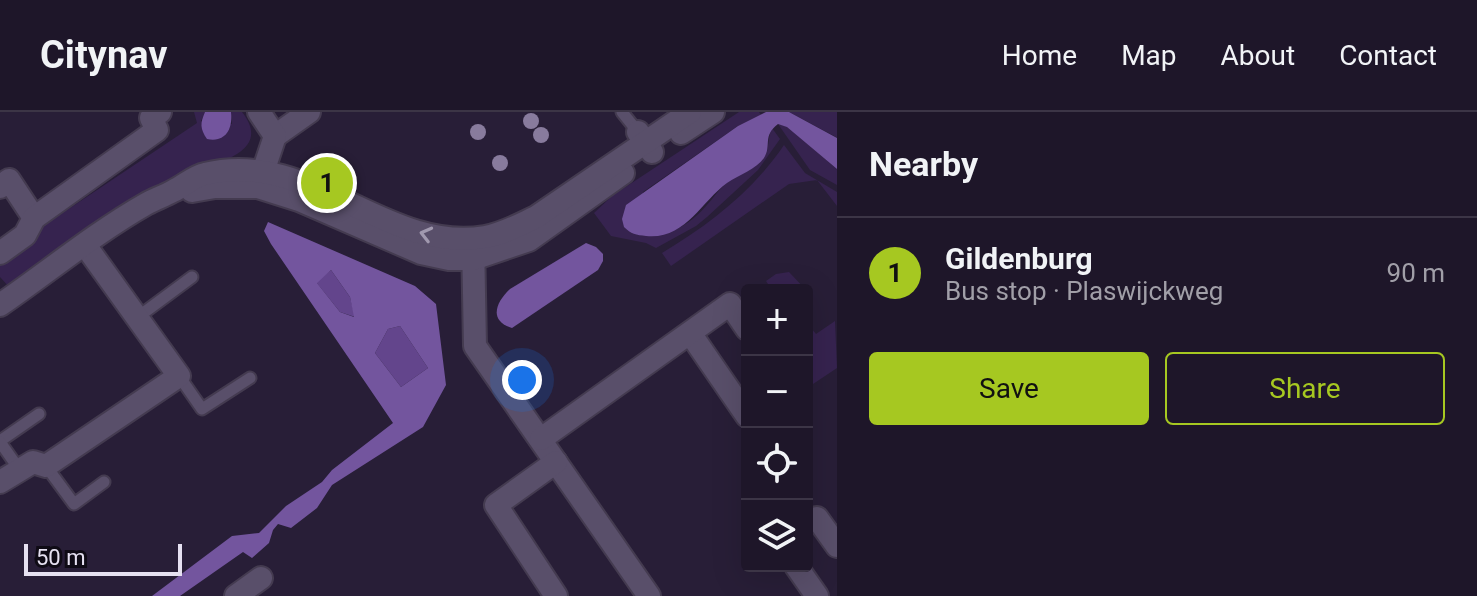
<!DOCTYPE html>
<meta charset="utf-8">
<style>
body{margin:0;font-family:Roboto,sans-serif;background:#2b2335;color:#f1f3f6}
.controls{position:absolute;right:24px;bottom:24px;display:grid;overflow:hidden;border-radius:8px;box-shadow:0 8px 32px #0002}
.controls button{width:72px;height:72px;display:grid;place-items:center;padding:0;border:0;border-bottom:2px solid #3c3546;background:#1e1629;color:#f1f3f6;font:40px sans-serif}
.scale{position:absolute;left:24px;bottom:20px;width:158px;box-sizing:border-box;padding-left:8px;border:4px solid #e6e1f1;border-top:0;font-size:22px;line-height:28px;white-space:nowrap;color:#e6e1f1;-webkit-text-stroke:6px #0f0b15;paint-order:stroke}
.you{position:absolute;left:522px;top:268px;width:28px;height:28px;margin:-20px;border:6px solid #fff;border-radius:50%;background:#1a73e8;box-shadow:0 0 0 12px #1a73e833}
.badge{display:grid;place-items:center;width:52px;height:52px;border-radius:50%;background:#a6c821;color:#111;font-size:26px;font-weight:700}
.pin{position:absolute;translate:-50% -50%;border:4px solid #fff;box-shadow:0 2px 8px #0006}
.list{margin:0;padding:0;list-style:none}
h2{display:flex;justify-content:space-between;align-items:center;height:104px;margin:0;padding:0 32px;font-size:34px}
h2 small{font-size:26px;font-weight:400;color:#a19fa8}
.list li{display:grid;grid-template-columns:52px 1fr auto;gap:24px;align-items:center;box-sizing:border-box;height:112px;padding:0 32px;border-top:2px solid #3c3546}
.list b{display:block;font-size:30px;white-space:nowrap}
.list p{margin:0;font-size:26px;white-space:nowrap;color:#a19fa8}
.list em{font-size:26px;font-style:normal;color:#a19fa8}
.actions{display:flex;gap:16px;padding:24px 32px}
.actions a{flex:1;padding:18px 0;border:2px solid #a6c821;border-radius:8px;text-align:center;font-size:28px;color:#a6c821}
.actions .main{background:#a6c821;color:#111}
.icon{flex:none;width:44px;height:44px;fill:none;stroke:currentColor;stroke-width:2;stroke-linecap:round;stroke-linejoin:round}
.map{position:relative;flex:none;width:837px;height:484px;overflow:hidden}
header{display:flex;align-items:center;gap:48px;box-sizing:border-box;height:112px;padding:0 40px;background:#1e1629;border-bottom:2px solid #3c3546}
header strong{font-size:38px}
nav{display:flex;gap:44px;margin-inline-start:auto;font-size:28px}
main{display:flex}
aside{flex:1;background:#1e1629}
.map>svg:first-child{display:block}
</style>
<header>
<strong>Citynav</strong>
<nav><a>Home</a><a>Map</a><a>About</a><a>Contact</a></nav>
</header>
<main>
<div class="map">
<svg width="837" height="484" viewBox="0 0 837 484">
<rect width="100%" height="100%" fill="#281e37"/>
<g fill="#36234f">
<path d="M194,0h11l-4,9 31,3 -1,-12h11c25,32 -6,44 -32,55l-200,121 -10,-11v-22l197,-132z"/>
<path d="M739,0h20l2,3 -23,11 -95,66 -6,43c29,3 51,-8 70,-30 7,-8 13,-17 21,-23 11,-8 28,-13 36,-24 6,-9 3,-20 8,-30l8,11 -22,31 -51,47 -11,9 -40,22 -10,-5 -35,-7 -17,-23 18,-17z"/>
<path d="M789,0h48v26l-1,-1z"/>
<path d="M778,12l9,2 50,43v16l-27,-15z"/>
<path d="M784,33l21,28 32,19v14l-20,-26 -28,4 -118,82 -9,-13c47,-28 91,-62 122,-108z"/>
<path d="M789,160l17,18h-34l-6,-9 10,-7z"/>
<path d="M835,209l2,47 -30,20v-57l4,-3 5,6z"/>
</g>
<g fill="#63458c">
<path d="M331,158l19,27 5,20 -15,-5 -24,-30z"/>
<path d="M400,214l28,42 -27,19 -26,-34 13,-24z"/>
</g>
<g fill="#73559e" fill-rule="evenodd">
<path d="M205,0h26c2,16 -5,31 -24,27 -7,-10 -7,-16 -2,-27z"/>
<path d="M766,0h23l48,26v31l-50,-42 -9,-3c-16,12 -6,22 -14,34 -8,11 -25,17 -37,25 -26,19 -42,57 -81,53 -10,-1 -15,-2 -22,-9l-2,-8 4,-14 112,-79z"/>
<path d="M268,110l147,64 21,18 10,81 -23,42 -91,58 -15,23 -26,20 -13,-4 -5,6 -4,13 -17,15 -9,-6 -63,44h-28l80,-60 27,-3 27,-27 36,-24 10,-12 61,-47 -122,-179 -7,-13zM331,158l19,27 4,20 -14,-5 -23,-29zM400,214l28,42 -27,19 -26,-34 13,-24z"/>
<path d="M586,131l10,4 7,7v7l-5,9 -86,58c-23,-7 -17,-25 -2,-39z"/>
</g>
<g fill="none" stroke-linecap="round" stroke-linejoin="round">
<g stroke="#443b50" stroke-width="15">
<g id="service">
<path d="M622,0l16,20"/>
<path d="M138,205l54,-40"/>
<path d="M179,264l23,33 48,-31"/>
<path d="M0,329l39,-27"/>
<path d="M0,330l19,27"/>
<path d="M46,354l28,38 30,-22"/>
</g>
</g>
<g stroke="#443b50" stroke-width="26">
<g id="minor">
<path d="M638,20l14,20"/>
<path d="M275,24l34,-24"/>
<path d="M0,75l9,-7 25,38"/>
<path d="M258,75l17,-51 -16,-24"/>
<path d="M473,128l2,106 174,250"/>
<path d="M0,141l25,-18 9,-17 123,-88 -6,-12 9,-6"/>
<path d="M690,221l57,83"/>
<path d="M541,327l189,-135 17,25"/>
<path d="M0,370l33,-20 13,4 133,-90 -94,-131"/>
<path d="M817,406l20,28"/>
<path d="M796,454l21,30"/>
<path d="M236,484l25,-18"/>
<path d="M556,484l-60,-91 60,-43"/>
</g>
</g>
<g stroke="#443b50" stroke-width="26">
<g id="tertiary">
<path d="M681,21l32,-21"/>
<path d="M192,79l23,-4h43l41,13 122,53 28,6h24l56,-19 94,-67"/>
<path d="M0,193c48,-33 95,-72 146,-101 9,-5 18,-8 27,-13 11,-5 21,-15 32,-17 105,-26 180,80 280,63 18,-3 34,-12 51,-20l154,-105"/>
</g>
</g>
<use href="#service" stroke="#594f6a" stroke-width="11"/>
<use href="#minor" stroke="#594f6a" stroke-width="22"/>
<use href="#tertiary" stroke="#594f6a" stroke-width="22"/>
</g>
<g fill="#887b9d">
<circle cx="531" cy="9" r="8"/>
<circle cx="478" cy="20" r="8"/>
<circle cx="541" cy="23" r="8"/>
<circle cx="500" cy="51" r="8"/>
</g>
<defs><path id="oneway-chevron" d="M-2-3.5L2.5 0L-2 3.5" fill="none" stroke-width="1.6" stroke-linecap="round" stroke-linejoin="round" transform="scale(2)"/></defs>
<use stroke="#a098ae" href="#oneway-chevron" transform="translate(426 122) rotate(-166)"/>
</svg>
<div class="controls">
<button>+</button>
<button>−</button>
<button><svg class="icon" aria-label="locate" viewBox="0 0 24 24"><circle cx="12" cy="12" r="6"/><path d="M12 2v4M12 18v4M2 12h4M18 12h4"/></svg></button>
<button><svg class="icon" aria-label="layers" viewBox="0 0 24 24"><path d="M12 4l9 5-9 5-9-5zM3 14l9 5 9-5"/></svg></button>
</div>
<div class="scale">50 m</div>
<div class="you"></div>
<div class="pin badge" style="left:327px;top:71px">1</div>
</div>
<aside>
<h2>Nearby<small></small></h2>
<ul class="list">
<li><span class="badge">1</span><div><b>Gildenburg</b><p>Bus stop · Plaswijckweg</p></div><em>90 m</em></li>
</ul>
<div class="actions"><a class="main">Save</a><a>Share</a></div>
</aside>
</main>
